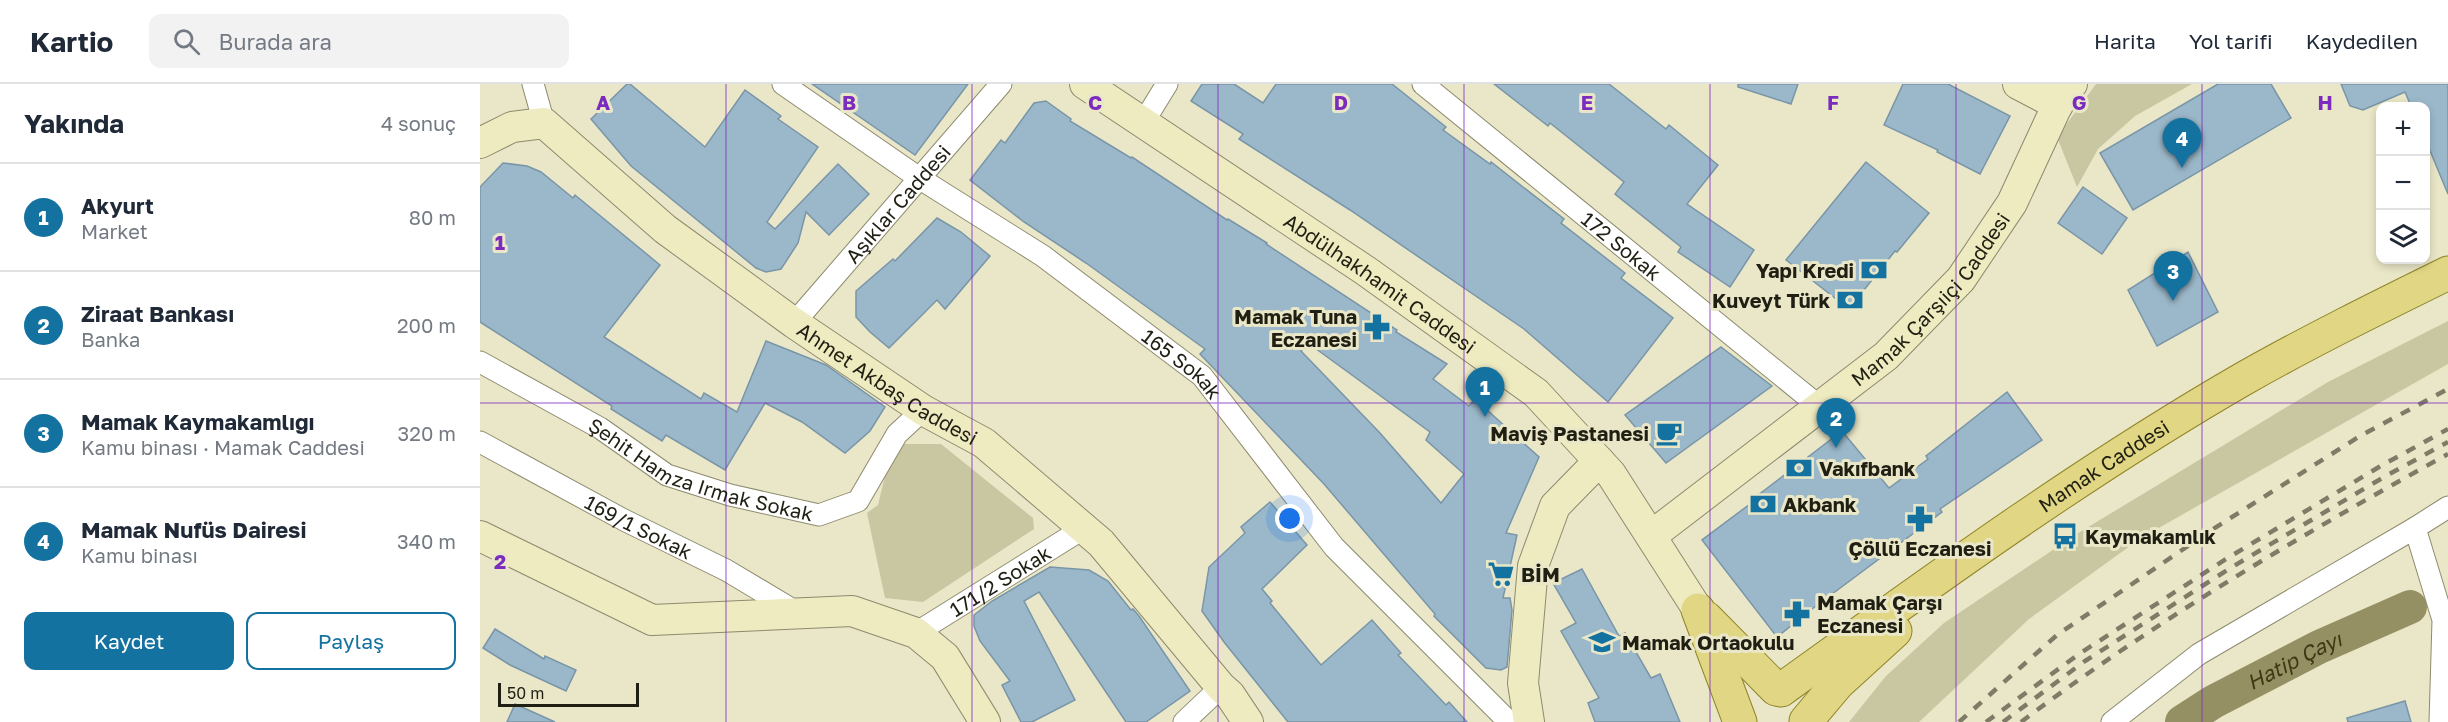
<!DOCTYPE html>
<html lang="tr">
<meta charset="utf-8">
<style>
body{margin:0;font-family:"Golos Text",sans-serif;background:#f2f2f3;color:#1f2937}
.controls{position:absolute;right:18px;top:18px;display:grid;overflow:hidden;border-radius:12px;box-shadow:0 3px 9px #0003}
.controls button{width:54px;height:54px;display:grid;place-items:center;padding:0;border:0;border-bottom:2px solid #e0e1e3;background:#fff;color:#1f2937;font:30px sans-serif}
.scale{position:absolute;left:18px;bottom:15px;width:141px;box-sizing:border-box;padding-left:6px;border:3px solid #201f13;border-top:0;font-size:16px;line-height:21px;white-space:nowrap;color:#201f13;-webkit-text-stroke:4px #eae7c8;paint-order:stroke}
.you{position:absolute;left:810px;top:435px;width:21px;height:21px;margin:-15px;border:4px solid #fff;border-radius:50%;background:#1a73e8;box-shadow:0 0 0 9px #1a73e833}
.badge{display:grid;place-items:center;width:39px;height:39px;border-radius:50%;background:#1472a0;color:#fff;font-size:20px;font-weight:700}
.pin{position:absolute;translate:-50% -50px;filter:drop-shadow(0 2px 3px #0008)}
.pin::after{content:'';position:absolute;top:32px;width:21px;height:18px;background:inherit;clip-path:polygon(0 0,100% 0,50% 100%)}
.list{margin:0;padding:0;list-style:none}
h2{display:flex;justify-content:space-between;align-items:center;height:78px;margin:0;padding:0 24px;font-size:26px}
h2 small{font-size:20px;font-weight:400;color:#747a83}
.list li{display:grid;grid-template-columns:39px 1fr auto;gap:18px;align-items:center;box-sizing:border-box;height:108px;padding:0 24px;border-top:2px solid #e0e1e3}
.list b{display:block;font-size:22px;white-space:nowrap}
.list p{margin:0;font-size:20px;white-space:nowrap;color:#747a83}
.list em{font-size:20px;font-style:normal;color:#747a83}
.actions{display:flex;gap:12px;padding:18px 24px}
.actions a{flex:1;padding:14px 0;border:2px solid #1472a0;border-radius:12px;text-align:center;font-size:21px;color:#1472a0}
.actions .main{background:#1472a0;color:#fff}
.icon{flex:none;width:33px;height:33px;fill:none;stroke:currentColor;stroke-width:2;stroke-linecap:round;stroke-linejoin:round}
.map{position:relative;flex:none;width:1968px;height:638px;overflow:hidden}
header{display:flex;align-items:center;gap:36px;box-sizing:border-box;height:84px;padding:0 30px;background:#fff;border-bottom:2px solid #e0e1e3}
header strong{font-size:28px}
nav{display:flex;gap:33px;margin-inline-start:auto;font-size:21px}
.search{width:420px;height:54px;background:#f2f2f3;display:flex;align-items:center;gap:15px;box-sizing:border-box;padding:0 21px;border-radius:12px;color:#747a83;font-size:22px}
main{display:flex}
aside{flex:1;background:#fff}
.map>svg:first-child{display:block}
</style>
<header>
<strong>Kartio</strong>
<div class="search"><svg class="icon" aria-label="search" viewBox="0 0 24 24"><circle cx="10" cy="10" r="6"/><path d="M15 15l6 6"/></svg>Burada ara</div>
<nav><a>Harita</a><a>Yol tarifi</a><a>Kaydedilen</a></nav>
</header>
<main>
<aside>
<h2>Yakında<small>4 sonuç</small></h2>
<ul class="list">
<li><span class="badge">1</span><div><b>Akyurt</b><p>Market</p></div><em>80 m</em></li>
<li><span class="badge">2</span><div><b>Ziraat Bankası</b><p>Banka</p></div><em>200 m</em></li>
<li><span class="badge">3</span><div><b>Mamak Kaymakamlığı</b><p>Kamu binası · Mamak Caddesi</p></div><em>320 m</em></li>
<li><span class="badge">4</span><div><b>Mamak Nufüs Dairesi</b><p>Kamu binası</p></div><em>340 m</em></li>
</ul>
<div class="actions"><a class="main">Kaydet</a><a>Paylaş</a></div>
</aside>
<div class="map">
<svg width="1968" height="638" viewBox="0 0 1968 638">
<rect width="100%" height="100%" fill="#eae7c8"/>
<g fill="#c9c6a2">
<path d="M1616,0h96l-57,32 -37,33 -21,38 -20,-50z"/>
<path d="M1968,237v43l-307,174 -112,81 -110,103h-70l37,-46 58,-53 131,-88 253,-153z"/>
<path d="M424,360h37l92,74 1,11 -111,73 -38,-4 -18,-85 11,-8 8,-33z"/>
</g>
<g fill="none" stroke-linecap="round" stroke-linejoin="round">
<path stroke="#959063" stroke-width="34" id="s1" d="M1702,638l31,-20 106,-55 91,-40"/>
</g>
<g fill="#9bb8ca" stroke="#7995a7" stroke-width="1.5" fill-rule="evenodd">
<path d="M147,0h3l75,63 40,-57 36,26 -3,3 40,28 -51,75 8,7 63,-65 31,30 -40,41 -23,-23 -8,31 -17,26 -15,3 -10,-4 -125,-102 -40,-47z"/>
<path d="M332,0h156l-53,71z"/>
<path d="M722,0h32l29,19 13,-19h116l54,43 -3,3 47,34 1,-2 73,57 -3,4 64,50 -4,5 52,40 -65,84 -84,-73 -174,-119 -111,-71 4,-5 -52,-33z"/>
<path d="M1014,0h115l57,45 3,-4 49,40 -31,39 67,46 -24,37 -52,-35 3,-5 -66,-53 9,-12 -74,-59 -2,3z"/>
<path d="M1258,0h60l-7,20 -53,-17z"/>
<path d="M1423,0h45l62,32 -30,58 -43,-22 1,-2 -54,-25z"/>
<path d="M1738,0h53l20,34 -158,92 -33,-57z"/>
<path d="M1861,0h107v110l-22,-53v-35h-15l-6,-14 -42,18 -13,-4z"/>
<path d="M566,17l25,18 -1,2 61,37 1,-1 95,63 1,-1 39,24 -1,1 131,86 -1,2 51,32 -14,15 36,27 6,-7 64,58 -33,76 11,2 -14,63h7l2,12 -5,57 -6,3 -15,-2 -52,-52 1,-2 -111,-130 -124,-130 5,-5 -119,-86 -62,-41 -54,-42 31,-40 4,3 29,-40zM828,259l122,89 -4,8 38,34 -23,29 -61,-70 -79,-82z"/>
<path d="M1386,78l63,51 -32,39 -2,-1 -46,58 -63,-49z"/>
<path d="M23,79l24,3 14,6 32,26 2,-3 85,70 -56,72 97,62 3,-6 33,19 29,-71 60,24 59,42 -15,24 -25,22 -43,-31 -37,-19 -40,67 -59,-35 -4,6 -51,-32 1,-3 -132,-84v-135z"/>
<path d="M1603,103l44,31 -25,36 -44,-31z"/>
<path d="M457,134l24,14 29,24 -45,53 -8,-9 -48,48 -19,-16 -14,-15v-26l37,-32 2,2z"/>
<path d="M1708,168l30,60 -61,34 -29,-56z"/>
<path d="M1241,263l51,39 -106,77 -41,-48z"/>
<path d="M1527,308l35,48 -102,69 2,3 -130,97 -35,28 -75,-97 48,-36 -1,-2 93,-71 47,57 39,-29 -2,-3z"/>
<path d="M790,418l37,43 -45,44 10,12 -2,2 51,62 51,-45 29,33 -3,2 48,50 3,-3 18,20h-179l-64,-80 -22,-31 7,-44 36,-34 -4,-6z"/>
<path d="M570,483l39,3 19,11 23,29 2,-1 6,7 51,75 -44,31h-20l-87,-130 -15,9 51,99 -43,22h-11l-19,-37 8,-4 -30,-40 -6,-15v-11l18,-14z"/>
<path d="M1102,485l37,67 6,-3 26,45 9,-4 20,48h-85l-7,-19 11,-5 -38,-67 15,-8 -23,-40z"/>
<path d="M15,545l49,30 1,-3 31,14 -10,21 -56,-26 -27,-17z"/>
<path d="M1925,617l6,21h-63l-1,-4z"/>
<path d="M35,620l40,18h-48z"/>
</g>
<g fill="none" stroke-linecap="round" stroke-linejoin="round">
<g stroke="#8d8a6e" stroke-width="23">
<g id="street">
<path d="M53,0l11,39"/>
<path id="s2" d="M303,0l136,94 124,78 159,120 132,171 175,175"/>
<path id="s3" d="M943,0l397,323"/>
<path d="M663,39l24,-39"/>
<path id="s4" d="M314,239l207,-239"/>
<path id="s5" d="M0,278l120,66 67,47 63,20 89,20 39,-14 39,-67 26,-24"/>
<path id="s6" d="M0,358l144,78 102,50 72,43"/>
<path id="s7" d="M436,549l168,-105"/>
<path d="M704,638l37,-35"/>
<path d="M1632,638l87,-68 216,-126"/>
<path d="M1960,638l3,-102 -28,-92 33,-21"/>
</g>
</g>
<g stroke="#8d8a6e" stroke-width="32">
<g id="secondary">
<path id="s8" d="M605,0l281,187 170,122 75,81 87,136"/>
<path d="M1538,0l40,21"/>
<path id="s9" d="M0,59l32,-16 32,-4 121,106 129,94 129,87 61,33 117,100 120,144 9,8 18,27"/>
<path d="M0,452l172,84 200,-9 64,22 29,24 40,65"/>
<path id="s10" d="M1171,452l235,-180 75,-77 51,-76 51,-110 9,-9"/>
<path d="M1049,638l-6,-39 10,-117 22,-60 44,-45"/>
</g>
</g>
<g stroke="#8f8426" stroke-width="35">
<g id="primary">
<path d="M1218,526l42,112"/>
<path d="M1226,534l70,71"/>
<path id="s11" d="M1301,606c150,-108 301,-218 462,-311 67,-38 136,-72 205,-106"/>
<path d="M1326,637l32,-38 57,-52"/>
</g>
</g>
<use href="#street" stroke="#fff" stroke-width="21"/>
<use href="#secondary" stroke="#efebc1" stroke-width="30"/>
<use href="#primary" stroke="#e0d683" stroke-width="33"/>
<g stroke="#7e7c67" stroke-width="4.5" stroke-dasharray="10 10" stroke-linecap="butt">
<path d="M1479,638l98,-87 153,-104 150,-95 88,-47"/>
<path d="M1506,638l93,-68 147,-95 153,-92 69,-38"/>
<path d="M1523,638l82,-61 147,-94 152,-90 64,-35"/>
<path d="M1541,638c134,-101 280,-187 427,-268"/>
</g>
</g>
<path fill="none" stroke="#7b2cbf" stroke-width="1.5" stroke-opacity="0.55" d="M246,0v638M492,0v638M738,0v638M984,0v638M1230,0v638M1476,0v638M1722,0v638M0,319h1968"/>
<defs>
<g id="bank-bare" transform="scale(2.07)"><path d="M-6-4H6V4H-6ZM0-2.3a2.3 2.3 0 1 0 0 4.6a2.3 2.3 0 1 0 0-4.6Z" fill="#1472a0" stroke="#eae7c8" stroke-width="2.5" paint-order="stroke"/></g>
<g id="pharmacy-bare" transform="scale(2.07)"><path d="M-2-6h4v4h4v4h-4v4h-4v-4h-4v-4h4Z" fill="#1472a0" stroke="#eae7c8" stroke-width="2.5" paint-order="stroke"/></g>
<g id="cafe-bare" transform="scale(2.07)"><path d="M-5.5-4.5H6V0H3Q3 3.5 0 3.5H-2.5Q-5.5 3.5-5.5 0ZM3-3.2v2h1.7v-2ZM-6 4.5H4V6H-6Z" fill="#1472a0" stroke="#eae7c8" stroke-width="2.5" paint-order="stroke"/></g>
<g id="bus-bare" transform="scale(2.07)"><path d="M-5-6H5V4H4V6H2V4H-2V6H-4V4H-5ZM-3.5-4V0h7V-4ZM-3.5 1.2v1.5H-2V1.2ZM2 1.2v1.5H3.5V1.2Z" fill="#1472a0" stroke="#eae7c8" stroke-width="2.5" paint-order="stroke"/></g>
<g id="supermarket-bare" transform="scale(2.07)"><path d="M-6-5.5h2.5l.6 2H6L4.5 2H-2.5L-4.4-4H-6ZM-1.5 3.2a1.3 1.3 0 1 0 .1 0ZM3 3.2a1.3 1.3 0 1 0 .1 0Z" fill="#1472a0" stroke="#eae7c8" stroke-width="2.5" paint-order="stroke"/></g>
<g id="school-bare" transform="scale(2.07)"><path d="M0-5L7-2L0 1L-7-2ZM-4 1L0 2.5L4 1V4Q0 6-4 4Z" fill="#1472a0" stroke="#eae7c8" stroke-width="2.5" paint-order="stroke"/></g>
</defs>
<g fill-rule="evenodd">
<use href="#bank-bare" x="1394" y="186"/>
<use href="#bank-bare" x="1370" y="216"/>
<use href="#pharmacy-bare" x="897" y="243"/>
<use href="#cafe-bare" x="1189" y="349"/>
<use href="#bank-bare" x="1319" y="384"/>
<use href="#bank-bare" x="1283" y="420"/>
<use href="#pharmacy-bare" x="1440" y="435"/>
<use href="#bus-bare" x="1585" y="452"/>
<use href="#supermarket-bare" x="1021" y="490"/>
<use href="#pharmacy-bare" x="1317" y="530"/>
<use href="#school-bare" x="1122" y="558"/>
</g>
<g text-anchor="middle" dominant-baseline="central" stroke-width="6" stroke-linejoin="round" paint-order="stroke">
<g font-size="20" fill="#201f13" stroke="#eae7c8">
<text stroke="none"><textPath href="#s4" startOffset="158">Aşıklar Caddesi</textPath></text>
<text stroke="none"><textPath href="#s3" startOffset="256">172 Sokak</textPath></text>
<text stroke="none"><textPath href="#s8" startOffset="356">Abdülhakhamit Caddesi</textPath></text>
<text stroke="none"><textPath href="#s10" startOffset="368">Mamak Çarşıiçi Caddesi</textPath></text>
<text stroke="none"><textPath href="#s2" startOffset="488">165 Sokak</textPath></text>
<text stroke="none"><textPath href="#s9" startOffset="500">Ahmet Akbaş Caddesi</textPath></text>
<text stroke="none"><textPath href="#s5" startOffset="248">Şehit Hamza Irmak Sokak</textPath></text>
<text stroke="none"><textPath href="#s11" startOffset="393">Mamak Caddesi</textPath></text>
<text stroke="none"><textPath href="#s6" startOffset="180">169/1 Sokak</textPath></text>
<text stroke="none"><textPath href="#s7" startOffset="99">171/2 Sokak</textPath></text>
</g>
<g font-size="20" font-weight="bold" fill="#201f13" stroke="#eae7c8" text-anchor="start">
<text x="1374" y="186" text-anchor="end">Yapı Kredi</text>
<text x="1350" y="216" text-anchor="end">Kuveyt Türk</text>
<text x="877" y="232" text-anchor="end">Mamak Tuna<tspan x="877" dy="23">Eczanesi</tspan></text>
<text x="1169" y="349" text-anchor="end">Maviş Pastanesi</text>
<text x="1339" y="384">Vakıfbank</text>
<text x="1303" y="420">Akbank</text>
<text x="1605" y="452">Kaymakamlık</text>
<text x="1440" y="464" text-anchor="middle">Çöllü Eczanesi</text>
<text x="1041" y="490">BİM</text>
<text x="1337" y="518">Mamak Çarşı<tspan x="1337" dy="23">Eczanesi</tspan></text>
<text x="1142" y="558">Mamak Ortaokulu</text>
</g>
<g font-size="21" font-style="italic" fill="#3d3913" stroke="#eae7c8">
<text stroke="none"><textPath href="#s1" startOffset="128">Hatip Çayı</textPath></text>
</g>
</g>
<g font-size="20" text-anchor="middle" font-weight="bold" fill="#7b2cbf" stroke="#eae7c8" stroke-width="6" stroke-linejoin="round" paint-order="stroke">
<text x="123" y="26">A</text>
<text x="369" y="26">B</text>
<text x="615" y="26">C</text>
<text x="861" y="26">D</text>
<text x="1107" y="26">E</text>
<text x="1353" y="26">F</text>
<text x="1599" y="26">G</text>
<text x="1845" y="26">H</text>
<text x="20" y="166">1</text>
<text x="20" y="485">2</text>
</g>
</svg>
<div class="controls">
<button>+</button>
<button>−</button>
<button><svg class="icon" aria-label="layers" viewBox="0 0 24 24"><path d="M12 4l9 5-9 5-9-5zM3 14l9 5 9-5"/></svg></button>
</div>
<div class="scale">50 m</div>
<div class="you"></div>
<div class="pin badge" style="left:1005px;top:333px">1</div>
<div class="pin badge" style="left:1356px;top:364px">2</div>
<div class="pin badge" style="left:1693px;top:217px">3</div>
<div class="pin badge" style="left:1702px;top:84px">4</div>
</div>
</main>
